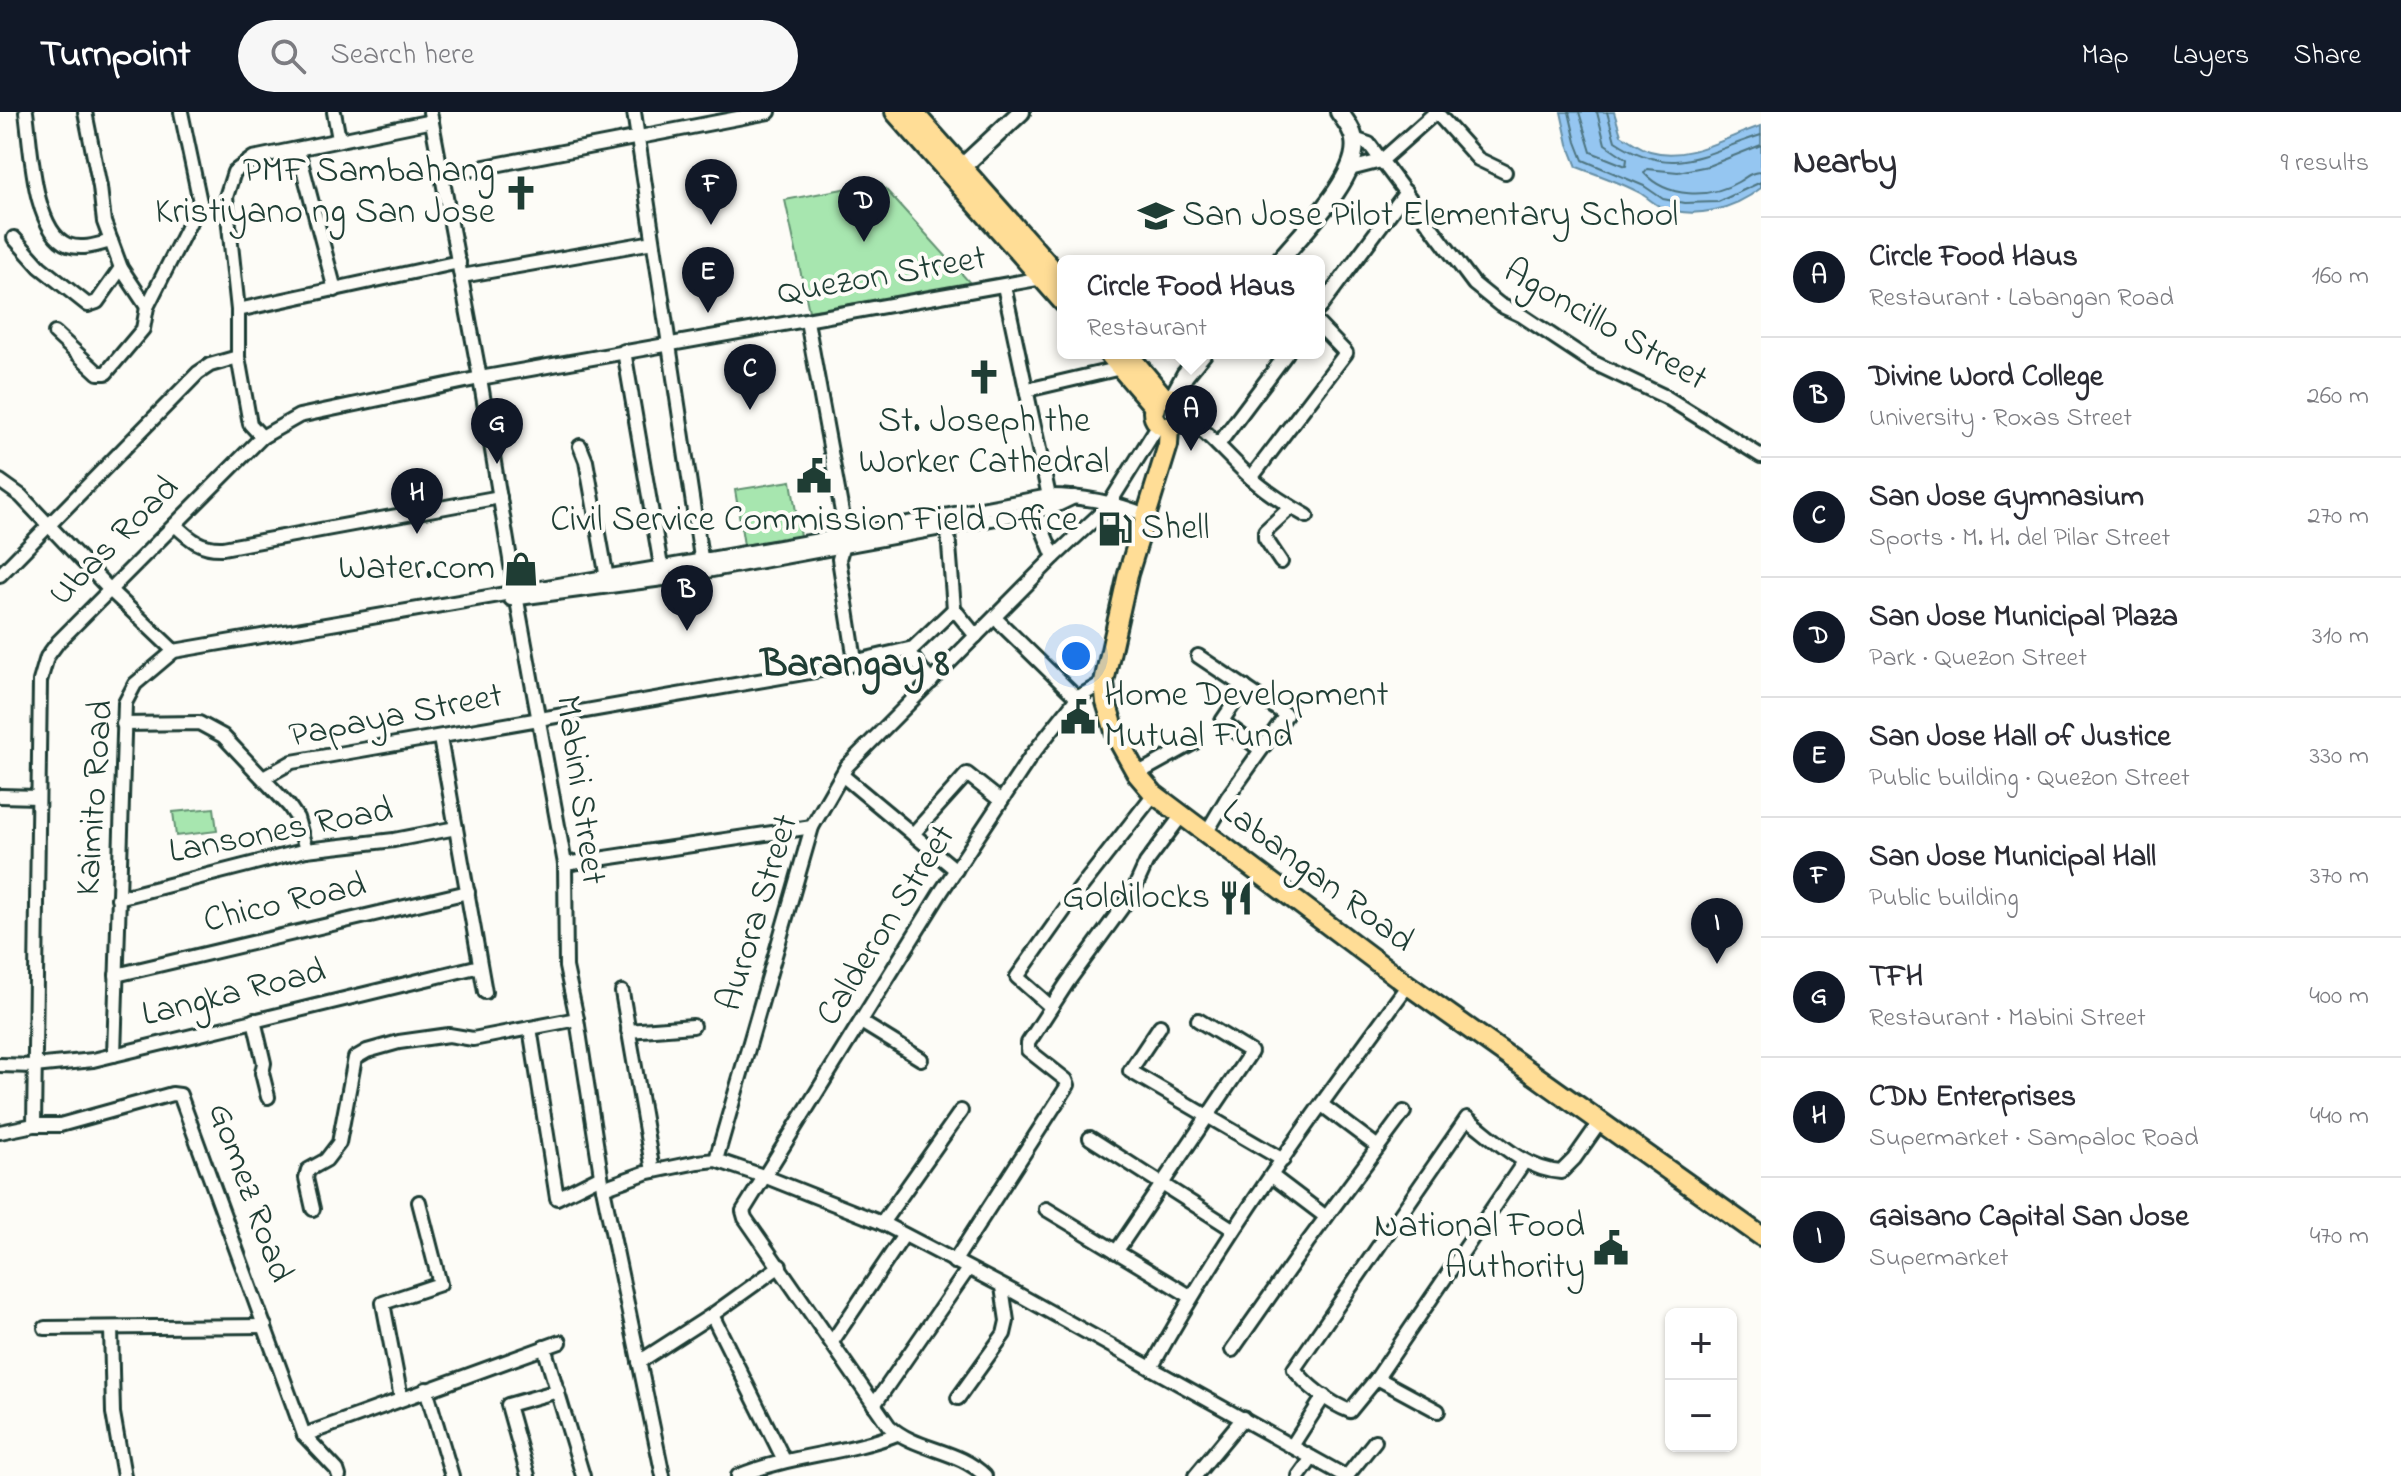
<!DOCTYPE html>
<meta charset="utf-8">
<style>
body{margin:0;font-family:"Indie Flower",sans-serif;background:#f7f7f7;color:#2b2b33}
.controls{position:absolute;right:24px;bottom:24px;display:grid;overflow:hidden;border-radius:12px;box-shadow:0 2px 6px #0004}
.controls button{width:72px;height:72px;display:grid;place-items:center;padding:0;border:0;border-bottom:2px solid #e1e1e2;background:#fff;color:#2b2b33;font:40px sans-serif}
.you{position:absolute;left:1076px;top:544px;width:28px;height:28px;margin:-20px;border:6px solid #fff;border-radius:50%;background:#1a73e8;box-shadow:0 0 0 12px #1a73e833}
.badge{display:grid;place-items:center;width:52px;height:52px;border-radius:50%;background:#111827;color:#fff;font-size:26px;font-weight:700}
.pin{position:absolute;translate:-50% -66px;filter:drop-shadow(0 2px 4px #0008)}
.pin::after{content:'';position:absolute;top:42px;width:28px;height:24px;background:inherit;clip-path:polygon(0 0,100% 0,50% 100%)}
.popup{position:absolute;left:1057px;top:143px;width:268px;height:104px;box-sizing:border-box;display:grid;place-content:center;border-radius:12px;background:#fff;filter:drop-shadow(0 2px 6px #0005);font-size:26px;white-space:nowrap;color:#7c7c81}
.popup b{font-size:30px;color:#2b2b33}
.popup::after{content:'';position:absolute;left:50%;top:100%;margin-left:-16px;border:16px solid transparent;border-top-color:#fff}
.list{margin:0;padding:0;list-style:none}
h2{display:flex;justify-content:space-between;align-items:center;height:104px;margin:0;padding:0 32px;font-size:34px}
h2 small{font-size:26px;font-weight:400;color:#7c7c81}
.list li{display:grid;grid-template-columns:52px 1fr auto;gap:24px;align-items:center;box-sizing:border-box;height:120px;padding:0 32px;border-top:2px solid #e1e1e2}
.list b{display:block;font-size:30px;white-space:nowrap}
.list p{margin:0;font-size:26px;white-space:nowrap;color:#7c7c81}
.list em{font-size:26px;font-style:normal;color:#7c7c81}
.icon{flex:none;width:44px;height:44px;fill:none;stroke:currentColor;stroke-width:2;stroke-linecap:round;stroke-linejoin:round}
.map{position:relative;flex:none;width:1761px;height:1364px;overflow:hidden}
header{display:flex;align-items:center;gap:48px;box-sizing:border-box;height:112px;padding:0 40px;background:#111827;color:#fff}
header strong{font-size:38px}
nav{display:flex;gap:44px;margin-inline-start:auto;font-size:28px}
.search{width:560px;height:72px;background:#f7f7f7;display:flex;align-items:center;gap:20px;box-sizing:border-box;padding:0 28px;border-radius:44px;color:#7c7c81;font-size:30px}
main{display:flex}
aside{flex:1;background:#fff}
.map>svg:first-child{display:block}
</style>
<header>
<strong>Turnpoint</strong>
<div class="search"><svg class="icon" aria-label="search" viewBox="0 0 24 24"><circle cx="10" cy="10" r="6"/><path d="M15 15l6 6"/></svg>Search here</div>
<nav><a>Map</a><a>Layers</a><a>Share</a></nav>
</header>
<main>
<div class="map">
<svg width="1761" height="1364" viewBox="0 0 1761 1364">
<rect width="100%" height="100%" fill="#fdfcf7"/>
<filter id="ink" filterUnits="userSpaceOnUse"><feTurbulence type="fractalNoise" baseFrequency=".0125" numOctaves="2"/><feDisplacementMap in="SourceGraphic" scale="16" xChannelSelector="R" yChannelSelector="G"/><feConvolveMatrix kernelMatrix="1 2 1 2 8 2 1 2 1" color-interpolation-filters="sRGB"/></filter>
<g filter="url(#ink)">
<g fill="#a7e6af" stroke="#639272" stroke-width="2">
<path d="M879,70l92,102 -162,27 -24,-111z"/>
<path d="M791,369l9,55 -56,9 -9,-55z"/>
<path d="M214,696l3,23 -41,5 -3,-24z"/>
</g>
<path fill="#95c6f1" stroke="#668fa5" stroke-width="2" d="M1561,0h53l7,23c9,5 19,13 29,16 39,11 75,-14 111,-25v62c-27,21 -66,32 -100,19 -7,-3 -14,-10 -21,-14 -20,-11 -42,-18 -63,-26l-9,-23z"/>
<g fill="none" stroke-linecap="round" stroke-linejoin="round">
<g stroke="#4e7480" stroke-width="2">
<path d="M1569,0l7,30 7,18 61,26 19,13 21,4 34,-1 43,-20"/>
<path d="M1579,0l12,40 35,14 1,-7 -22,-15 -8,-32"/>
<path d="M1607,0l8,29c59,39 88,12 146,-6"/>
<path d="M1761,33l-53,21 -30,6 -31,-3 -3,4c23,25 65,26 94,9 9,-5 12,-10 23,-10"/>
</g>
<g stroke="#1f3d34" stroke-width="18">
<g id="street">
<path d="M26,0c5,33 7,119 42,133 14,5 29,0 43,-4"/>
<path d="M85,0l15,75 4,35 17,46 26,39"/>
<path d="M181,0l19,90"/>
<path d="M334,0l5,27"/>
<path d="M430,0l50,266 36,217 49,269 1,103 11,52 26,169 60,288"/>
<path d="M634,0l68,452"/>
<path d="M1436,0l42,47 27,13"/>
<path d="M1354,27l15,5 105,140 26,21 21,10 71,47 74,35 95,59"/>
<path d="M298,38l37,140"/>
<path d="M1350,57l31,-8 55,-49"/>
<path d="M443,63l326,-63"/>
<path d="M14,126l26,29 48,38 9,-3 24,-34"/>
<path d="M462,164l191,-34"/>
<path d="M1004,174l46,215"/>
<path d="M1319,197l87,-117"/>
<path d="M238,198l221,-48"/>
<path d="M55,221l43,40h8l37,-44 4,-22 53,-105"/>
<path d="M624,239l38,221"/>
<path d="M1027,278l94,-22"/>
<path d="M1182,304c26,15 45,40 67,60 17,16 38,29 58,40"/>
<path d="M262,325l-12,-13 -12,-67v-47l-12,-113 8,-25 19,-14 179,-37"/>
<path d="M1218,333l69,-92"/>
<path d="M580,334l6,15 22,123"/>
<path d="M1251,366l95,-125 -27,-28"/>
<path d="M0,369l21,15 89,94 64,61"/>
<path d="M1033,395l21,50"/>
<path d="M947,408l7,89 22,27"/>
<path d="M175,413c16,15 26,24 48,23l277,-51"/>
<path d="M1281,450l-16,-24v-7l26,-24"/>
<path d="M0,463l198,-202 12,-8 28,-8"/>
<path d="M511,487l152,-20 388,-71 23,-11"/>
<path d="M995,506l82,80"/>
<path d="M907,538l24,32"/>
<path d="M1198,544l88,59 -59,83 -22,37"/>
<path d="M853,550l60,-14 41,-39"/>
<path d="M1245,575l-23,34 39,29"/>
<path d="M123,612l76,-1 24,13 66,70 8,12 9,32"/>
<path d="M440,626l45,254"/>
<path d="M1137,662l58,-32"/>
<path d="M842,663l114,95"/>
<path d="M265,665l27,-15 558,-97 4,-11 -15,-95 7,-25 -39,-213"/>
<path d="M0,684l38,1"/>
<path d="M913,722l54,-60 34,27"/>
<path d="M565,752l247,-37"/>
<path d="M118,786l188,-48 88,-10 62,-12"/>
<path d="M116,863l352,-83"/>
<path d="M622,880l31,179"/>
<path d="M1051,895l-34,-30 61,-86 76,-97"/>
<path d="M254,908l10,43 -2,10 6,24"/>
<path d="M861,910l60,37"/>
<path d="M1160,914l-30,45 153,89"/>
<path d="M530,916l27,170 44,-22"/>
<path d="M628,919l65,-5"/>
<path d="M114,943l11,-352 10,-19 39,-33 640,-110 235,-45c35,0 64,6 97,19"/>
<path d="M0,953l34,1 59,-6 387,-94"/>
<path d="M1322,993l56,42"/>
<path d="M34,1013l6,-444 7,-24 11,-15 204,-205 37,-21 181,-38 568,-101"/>
<path d="M0,1020l34,-7h26l112,-31 8,1 124,340 33,35 2,6"/>
<path d="M1090,1026l144,92"/>
<path d="M716,1048l96,-333 35,-61 207,-209 44,-41 13,-15 48,-77"/>
<path d="M1524,1050l-147,216 -27,33c-21,-8 -43,-25 -56,-42l173,-251c29,22 56,51 94,54l13,-13 26,-37"/>
<path d="M1272,1064l54,41"/>
<path d="M603,1076l42,-15 53,-11 18,-2 50,17 116,46 134,70 329,183"/>
<path d="M313,1097l-7,-31 2,-8 18,-10 13,-17 16,-85 12,-7 32,-9 50,-7 24,4 104,-20"/>
<path d="M1046,1097l144,87"/>
<path d="M882,1111l79,-112"/>
<path d="M1116,1140l135,-200 -53,-32"/>
<path d="M954,1150l114,-177 -2,-5 -38,-30v-7l39,-60 65,-89 14,-31 36,-48"/>
<path d="M712,1203l72,145"/>
<path d="M45,1216l220,-2"/>
<path d="M111,1216l2,85 11,63"/>
<path d="M832,1230l72,-107"/>
<path d="M544,1235l39,129"/>
<path d="M1232,1238l75,-107 97,-131"/>
<path d="M639,1250l73,-47 68,-49"/>
<path d="M1151,1256c74,-135 166,-259 257,-383"/>
<path d="M1377,1266l61,33"/>
<path d="M426,1277l26,87"/>
<path d="M401,1286l-18,-95 57,-19 -21,-82"/>
<path d="M958,1286l46,-64 3,-13 -5,-34"/>
<path d="M874,1293l94,-136"/>
<path d="M304,1323l256,-93"/>
<path d="M1292,1334l32,-50"/>
<path d="M528,1364l-20,-71 50,-14"/>
<path d="M738,1364c51,-21 108,-22 159,-42"/>
<path d="M985,1364c-26,-27 -69,-25 -96,-50l-144,-208 -2,-7 198,-319 90,-136 46,-58 27,-16"/>
<path d="M1195,1364l48,-58"/>
<path d="M1299,1364l13,-18"/>
<path d="M1347,1364l28,-35"/>
</g>
</g>
<g stroke="#1f3d34" stroke-width="22">
<g id="secondary">
<path d="M949,59l13,-4 59,-55"/>
<path d="M1279,149c22,-27 82,-85 75,-121 -1,-10 -9,-20 -15,-28"/>
<path d="M1173,285l12,-22 18,-22"/>
</g>
</g>
<g stroke="#1f3d34" stroke-width="24">
<g id="primary">
<path d="M895,0l168,190"/>
<path d="M913,0l150,169"/>
<path d="M1108,241l47,55"/>
<path d="M1127,241l37,44"/>
<circle cx="1168" cy="300" r="15"/>
<path d="M1169,315l-1,18 -40,129 -24,108 2,20 11,36 20,36 17,20 254,191 353,251"/>
</g>
</g>
<use href="#street" stroke="#fdfcf7" stroke-width="12"/>
<use href="#secondary" stroke="#fdfcf7" stroke-width="16"/>
<use href="#primary" stroke="#ffdd96" stroke-width="18"/>
</g>
</g>
<defs>
<g id="church-bare" transform="scale(2.76)"><path d="M-1.2-6h2.4v3.5h3.3v2.4h-3.3V6h-2.4V-.1h-3.3v-2.4h3.3Z" fill="#1f3d34" stroke="#fdfcf7" stroke-width="2.5" paint-order="stroke"/></g>
<g id="school-bare" transform="scale(2.76)"><path d="M0-5L7-2L0 1L-7-2ZM-4 1L0 2.5L4 1V4Q0 6-4 4Z" fill="#1f3d34" stroke="#fdfcf7" stroke-width="2.5" paint-order="stroke"/></g>
<g id="civic-bare" transform="scale(2.76)"><path d="M-.6-6.5H3V-4.5H.6V-3L4-1V1h2V6H-6V1h2V-1L-.6-3ZM-1.2 2.5V6h2.4V2.5Z" fill="#1f3d34" stroke="#fdfcf7" stroke-width="2.5" paint-order="stroke"/></g>
<g id="fuel-bare" transform="scale(2.76)"><path d="M-5.5-6h7V0h2V4h1.3V-2.5L3-4.5l.8-.8L6-3V5H2.5V1h-1V6h-7ZM-4.2-4.7v3.2H.2V-4.7Z" fill="#1f3d34" stroke="#fdfcf7" stroke-width="2.5" paint-order="stroke"/></g>
<g id="shop-bare" transform="scale(2.76)"><path d="M-5-2.5h2.3a2.7 3.5 0 0 1 5.4 0H5L5.5 6h-11ZM-1.5-2.5h3a1.5 2.3 0 0 0-3 0Z" fill="#1f3d34" stroke="#fdfcf7" stroke-width="2.5" paint-order="stroke"/></g>
<g id="restaurant-bare" transform="scale(2.76)"><path d="M-5-6h1v4h1v-4h1v4h1v-4h1v5L-1.5 .5V6h-2V.5L-5-1ZM5-6V6H3V1.5H1.5Q1.5-4 5-6Z" fill="#1f3d34" stroke="#fdfcf7" stroke-width="2.5" paint-order="stroke"/></g>
</defs>
<g fill-rule="evenodd">
<use href="#church-bare" x="521" y="81"/>
<use href="#school-bare" x="1156" y="104"/>
<use href="#church-bare" x="984" y="265"/>
<use href="#civic-bare" x="814" y="364"/>
<use href="#fuel-bare" x="1115" y="417"/>
<use href="#shop-bare" x="521" y="457"/>
<use href="#civic-bare" x="1078" y="605"/>
<use href="#restaurant-bare" x="1236" y="786"/>
<use href="#civic-bare" x="1611" y="1136"/>
</g>
<g text-anchor="middle" dominant-baseline="central" stroke-width="8" stroke-linejoin="round" paint-order="stroke">
<g font-size="36" fill="#1f3d34" stroke="#fdfcf7" text-anchor="end">
<text x="495" y="60">PMF Sambahang<tspan x="495" dy="41">Kristiyano ng San Jose</tspan></text>
<text x="1182" y="104" text-anchor="start">San Jose Pilot Elementary School</text>
<text x="984" y="310" text-anchor="middle">St. Joseph the<tspan x="984" dy="41">Worker Cathedral</tspan></text>
<text x="814" y="409" text-anchor="middle">Civil Service Commission Field Office</text>
<text x="1141" y="417" text-anchor="start">Shell</text>
<text x="495" y="457">Water.com</text>
<text x="1104" y="584" text-anchor="start">Home Development<tspan x="1104" dy="41">Mutual Fund</tspan></text>
<text x="1210" y="786">Goldilocks</text>
<text x="1585" y="1115">National Food<tspan x="1585" dy="41">Authority</tspan></text>
</g>
<g font-size="36" fill="#1f3d34" stroke="#fdfcf7">
<text transform="translate(882 165) rotate(-10)">Quezon Street</text>
<text transform="translate(1605 214) rotate(30)">Agoncillo Street</text>
<text transform="translate(115 430) rotate(-45)">Ubas Road</text>
<text transform="translate(396 605) rotate(-11)">Papaya Street</text>
<text transform="translate(579 678) rotate(82)">Mabini Street</text>
<text transform="translate(96 686) rotate(-86)">Kaimito Road</text>
<text transform="translate(281 720) rotate(-11)">Lansones Road</text>
<text transform="translate(1317 765) rotate(37)">Labangan Road</text>
<text transform="translate(285 792) rotate(-13)">Chico Road</text>
<text transform="translate(759 801) rotate(-73)">Aurora Street</text>
<text transform="translate(887 814) rotate(-58)">Calderon Street</text>
<text transform="translate(234 882) rotate(-14)">Langka Road</text>
<text transform="translate(249 1081) rotate(70)">Gomez Road</text>
</g>
<g font-size="40" font-weight="bold" fill="#1f3d34" stroke="#fdfcf7">
<text x="855" y="553">Barangay 8</text>
</g>
</g>
</svg>
<div class="controls">
<button>+</button>
<button>−</button>
</div>
<div class="you"></div>
<div class="pin badge" style="left:1191px;top:339px">A</div>
<div class="popup"><b>Circle Food Haus</b>Restaurant</div>
<div class="pin badge" style="left:687px;top:519px">B</div>
<div class="pin badge" style="left:750px;top:298px">C</div>
<div class="pin badge" style="left:864px;top:130px">D</div>
<div class="pin badge" style="left:708px;top:201px">E</div>
<div class="pin badge" style="left:711px;top:113px">F</div>
<div class="pin badge" style="left:497px;top:352px">G</div>
<div class="pin badge" style="left:417px;top:422px">H</div>
<div class="pin badge" style="left:1717px;top:852px">I</div>
</div>
<aside>
<h2>Nearby<small>9 results</small></h2>
<ul class="list">
<li><span class="badge">A</span><div><b>Circle Food Haus</b><p>Restaurant · Labangan Road</p></div><em>160 m</em></li>
<li><span class="badge">B</span><div><b>Divine Word College</b><p>University · Roxas Street</p></div><em>260 m</em></li>
<li><span class="badge">C</span><div><b>San Jose Gymnasium</b><p>Sports · M. H. del Pilar Street</p></div><em>270 m</em></li>
<li><span class="badge">D</span><div><b>San Jose Municipal Plaza</b><p>Park · Quezon Street</p></div><em>310 m</em></li>
<li><span class="badge">E</span><div><b>San Jose Hall of Justice</b><p>Public building · Quezon Street</p></div><em>330 m</em></li>
<li><span class="badge">F</span><div><b>San Jose Municipal Hall</b><p>Public building</p></div><em>370 m</em></li>
<li><span class="badge">G</span><div><b>TFH</b><p>Restaurant · Mabini Street</p></div><em>400 m</em></li>
<li><span class="badge">H</span><div><b>CDN Enterprises</b><p>Supermarket · Sampaloc Road</p></div><em>440 m</em></li>
<li><span class="badge">I</span><div><b>Gaisano Capital San Jose</b><p>Supermarket</p></div><em>470 m</em></li>
</ul>
</aside>
</main>
